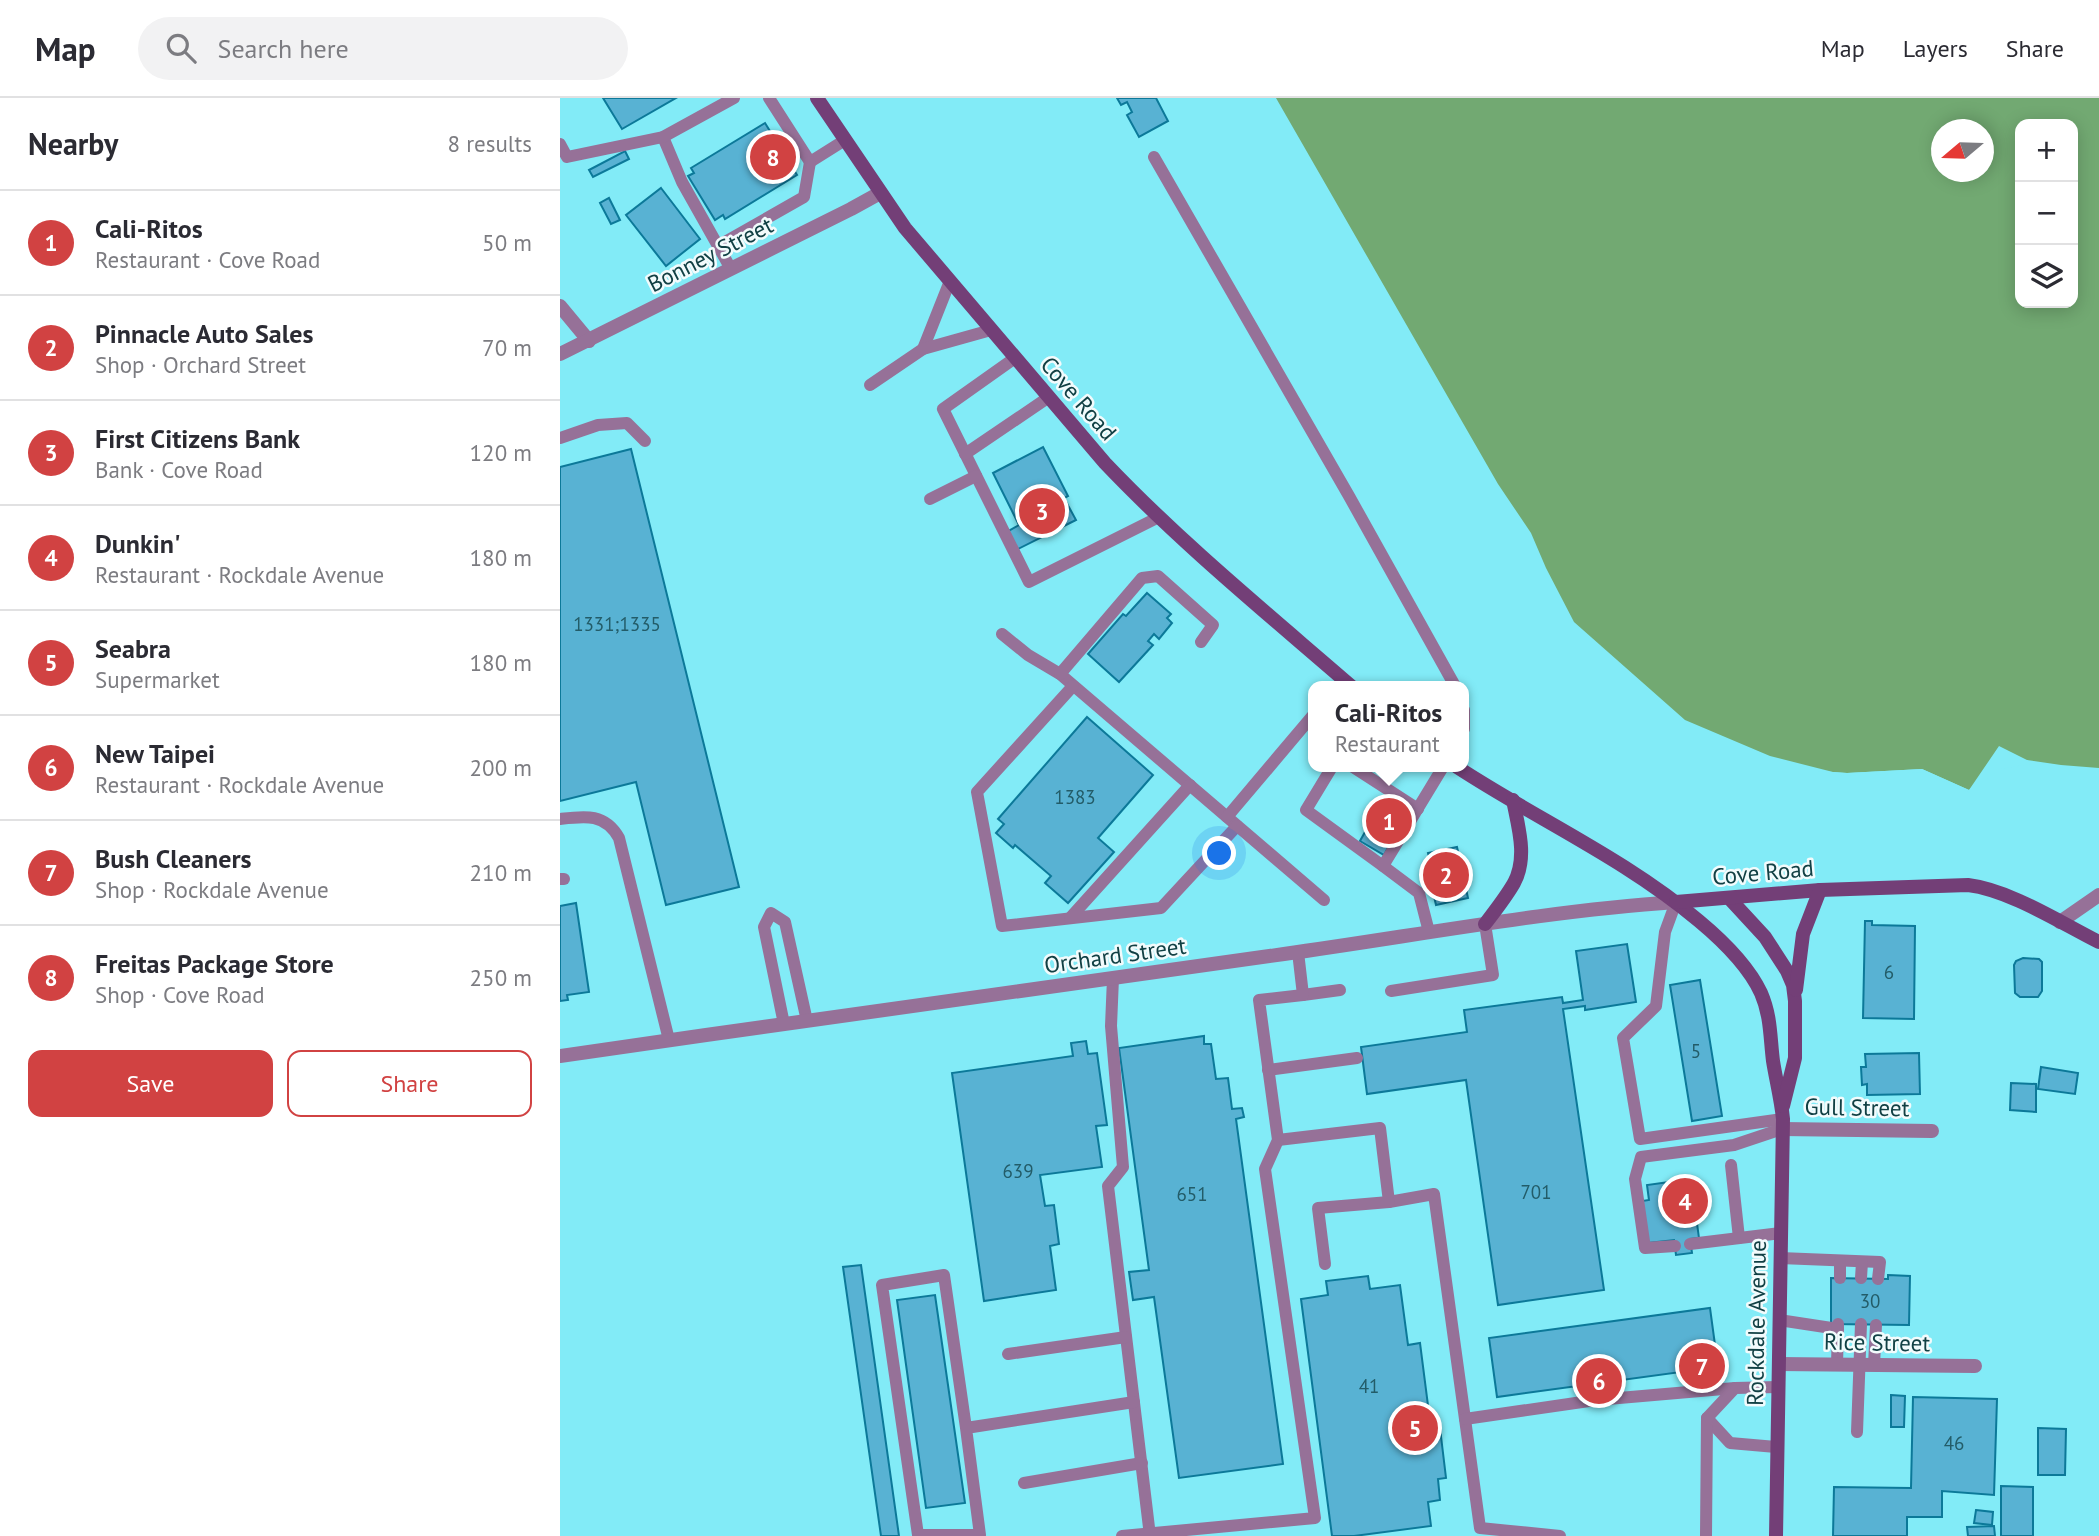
<!DOCTYPE html>
<meta charset="utf-8">
<style>
body{margin:0;font-family:"PT Sans",sans-serif;background:#f2f2f3;color:#2b2b33}
.controls{position:absolute;right:21px;top:21px;display:grid;overflow:hidden;border-radius:14px;box-shadow:0 4px 18px #0003}
.controls button{width:63px;height:63px;display:grid;place-items:center;padding:0;border:0;border-bottom:2px solid #e1e1e2;background:#fff;color:#2b2b33;font:35px sans-serif}
.compass{position:absolute;left:1371px;top:21px;width:63px;height:63px;border-radius:50%;background:#fff;box-shadow:0 4px 18px #0003;rotate:251deg}
.you{position:absolute;left:660px;top:756px;width:24px;height:24px;margin:-18px;border:5px solid #fff;border-radius:50%;background:#1a73e8;box-shadow:0 0 0 10px #1a73e833}
.badge{display:grid;place-items:center;width:46px;height:46px;border-radius:50%;background:#d14242;color:#fff;font-size:23px;font-weight:700}
.pin{position:absolute;translate:-50% -50%;border:4px solid #fff;box-shadow:0 2px 7px #0006}
.popup{position:absolute;left:748px;top:583px;width:161px;height:91px;box-sizing:border-box;display:grid;place-content:center;border-radius:14px;background:#fff;filter:drop-shadow(0 2px 5px #0005);font-size:23px;white-space:nowrap;color:#7c7c81}
.popup b{font-size:26px;color:#2b2b33}
.popup::after{content:'';position:absolute;left:50%;top:100%;margin-left:-14px;border:14px solid transparent;border-top-color:#fff}
.list{margin:0;padding:0;list-style:none}
h2{display:flex;justify-content:space-between;align-items:center;height:91px;margin:0;padding:0 28px;font-size:30px}
h2 small{font-size:23px;font-weight:400;color:#7c7c81}
.list li{display:grid;grid-template-columns:46px 1fr auto;gap:21px;align-items:center;box-sizing:border-box;height:105px;padding:0 28px;border-top:2px solid #e1e1e2}
.list b{display:block;font-size:26px;white-space:nowrap}
.list p{margin:0;font-size:23px;white-space:nowrap;color:#7c7c81}
.list em{font-size:23px;font-style:normal;color:#7c7c81}
.actions{display:flex;gap:14px;padding:21px 28px}
.actions a{flex:1;padding:16px 0;border:2px solid #d14242;border-radius:14px;text-align:center;font-size:24px;color:#d14242}
.actions .main{background:#d14242;color:#fff}
.icon{flex:none;width:38px;height:38px;fill:none;stroke:currentColor;stroke-width:2;stroke-linecap:round;stroke-linejoin:round}
.map{position:relative;flex:none;width:1539px;height:1438px;overflow:hidden}
header{display:flex;align-items:center;gap:42px;box-sizing:border-box;height:98px;padding:0 35px;background:#fff;border-bottom:2px solid #e1e1e2}
header strong{font-size:33px}
nav{display:flex;gap:38px;margin-inline-start:auto;font-size:24px}
.search{width:490px;height:63px;background:#f2f2f3;display:flex;align-items:center;gap:18px;box-sizing:border-box;padding:0 24px;border-radius:38px;color:#7c7c81;font-size:26px}
main{display:flex}
aside{flex:1;background:#fff}
.map>svg:first-child{display:block}
</style>
<header>
<strong>Map</strong>
<div class="search"><svg class="icon" aria-label="search" viewBox="0 0 24 24"><circle cx="10" cy="10" r="6"/><path d="M15 15l6 6"/></svg>Search here</div>
<nav><a>Map</a><a>Layers</a><a>Share</a></nav>
</header>
<main>
<aside>
<h2>Nearby<small>8 results</small></h2>
<ul class="list">
<li><span class="badge">1</span><div><b>Cali-Ritos</b><p>Restaurant · Cove Road</p></div><em>50 m</em></li>
<li><span class="badge">2</span><div><b>Pinnacle Auto Sales</b><p>Shop · Orchard Street</p></div><em>70 m</em></li>
<li><span class="badge">3</span><div><b>First Citizens Bank</b><p>Bank · Cove Road</p></div><em>120 m</em></li>
<li><span class="badge">4</span><div><b>Dunkin'</b><p>Restaurant · Rockdale Avenue</p></div><em>180 m</em></li>
<li><span class="badge">5</span><div><b>Seabra</b><p>Supermarket</p></div><em>180 m</em></li>
<li><span class="badge">6</span><div><b>New Taipei</b><p>Restaurant · Rockdale Avenue</p></div><em>200 m</em></li>
<li><span class="badge">7</span><div><b>Bush Cleaners</b><p>Shop · Rockdale Avenue</p></div><em>210 m</em></li>
<li><span class="badge">8</span><div><b>Freitas Package Store</b><p>Shop · Cove Road</p></div><em>250 m</em></li>
</ul>
<div class="actions"><a class="main">Save</a><a>Share</a></div>
</aside>
<div class="map">
<svg width="1539" height="1438" viewBox="0 0 1539 1438">
<rect width="100%" height="100%" fill="#82ebf7"/>
<path fill="#72a972" fill-rule="evenodd" d="M716,0h823v670l-38,-3 -34,-5 -30,6 -28,24 -47,-21 -75,4 -14,-1 -63,-16 -85,-36 -111,-98 -28,-54 -15,-35 -33,-49zM1460,26h53v179h-53zM1381,32h42v42h-42z"/>
<path fill="#82ebf7" d="M1439,648l28,14 4,4 -32,5 -29,24 -49,-21 -74,4 -29,-5 29,2 75,-4 47,21z"/>
<g fill="#58b2d3" stroke="#0c7999" stroke-width="2">
<path d="M43,0h73l-54,31z"/>
<path d="M557,0h39l12,23 -29,16 -12,-22 5,-3 -5,-10 -6,3z"/>
<path d="M205,25l32,52 -72,44 -2,-4 -8,5 -27,-44 6,-3 -3,-5z"/>
<path d="M65,53l4,8 -36,18 -4,-7z"/>
<path d="M101,90l39,51 -34,27 -40,-51z"/>
<path d="M49,100l11,22 -9,4 -11,-21z"/>
<path d="M483,349l25,49 -4,2 12,22 -62,31 -9,-18 14,-8 -26,-52z"/>
<path d="M71,351l108,438 -73,18 -30,-123 -76,19v-334z"/>
<path d="M587,495l24,21 -4,4 5,5 -13,16 -5,-5 -6,7 5,4 -34,37 -31,-28 35,-40 3,2z"/>
<path d="M527,619l66,58 -55,63 16,14 -46,51 -23,-20 6,-7 -36,-31 -2,3 -17,-15 8,-9 -6,-5z"/>
<path d="M819,709l19,11 -3,5 5,3 -16,29 -24,-14z"/>
<path d="M897,749l11,51 -32,7 -8,-34 4,-1 -4,-17z"/>
<path d="M16,805l13,89 -22,3 1,5 -8,1v-95z"/>
<path d="M1305,823h7v4l43,1 -1,93 -51,-1z"/>
<path d="M1067,846l9,58 -51,8v-4l-22,3 41,281 -106,15 -32,-225 -99,14 -6,-47 106,-15 -3,-22 98,-13 1,6 20,-3 -7,-49z"/>
<path d="M1463,860l16,1 3,3v29l-4,6h-18l-5,-4 -1,-28 2,-4z"/>
<path d="M1140,882l22,136 -30,5 -22,-136z"/>
<path d="M644,938v8h7l5,35 12,-1 4,31 10,-1 2,9 -8,2 47,345 -104,14 -25,-181 -21,3 -4,-28 20,-2 -30,-222z"/>
<path d="M526,943l2,13 9,-1 10,72 -11,1 6,41 -62,8 5,31 9,-1 5,39 -9,2 6,44 -72,11 -32,-228 121,-17 -2,-13z"/>
<path d="M1359,955l1,41 -53,1v-11l-5,1 -1,-18h5l-1,-13z"/>
<path d="M1481,969l37,6 -3,21 -37,-5z"/>
<path d="M1451,985l25,1v28l-26,-2z"/>
<path d="M1131,1081l8,59 -9,1 2,14 -16,2 -2,-15 -26,3 -6,-42 7,-1 -2,-15z"/>
<path d="M301,1167l38,271h-18l-38,-269z"/>
<path d="M1328,1177l22,1 -1,49 -78,-1v-46l57,1z"/>
<path d="M808,1178l2,13 30,-4 8,60 12,-2 11,86 9,-1 6,50 -8,1 2,21 -12,2 3,24 -77,10h-22l-31,-237 27,-4 -2,-14z"/>
<path d="M375,1197l30,208 -39,5 -29,-208z"/>
<path d="M1150,1210l8,59 -221,30 -8,-59z"/>
<path d="M1331,1297l14,1 -1,31h-13z"/>
<path d="M1353,1299l84,2 -3,96 -52,-4v26h-35v19h-74l1,-49 77,1z"/>
<path d="M1478,1330l28,1 -1,46h-27z"/>
<path d="M1441,1388l32,1v49h-32z"/>
<path d="M1416,1412l17,2 -1,13 -18,-2z"/>
<path d="M1434,1428l1,10h-27l-1,-9z"/>
</g>
<g fill="none" stroke-linecap="round" stroke-linejoin="round">
<g stroke="#967198" stroke-width="12">
<path d="M209,0l41,64 35,-22"/>
<path d="M103,39l19,45 49,87"/>
<path d="M0,46l7,13 96,-20 71,-39"/>
<path d="M594,59l195,339 106,190"/>
<path d="M158,148l86,-49 6,-35"/>
<path d="M363,251l27,-68"/>
<path d="M455,260l-72,51 86,173 130,-65"/>
<path d="M310,287l53,-36 68,-19"/>
<path d="M0,340l38,-13 29,-2 18,18"/>
<path d="M405,356l84,-57"/>
<path d="M370,401l46,-23"/>
<path d="M442,536l26,21 32,19 264,226"/>
<path d="M500,576l82,-96 16,-2 55,49 -12,17"/>
<path d="M513,588l-96,106 25,134 159,-18 76,-82"/>
<path d="M904,612v19"/>
<path d="M772,669l-26,43 77,56"/>
<path d="M793,669l65,42"/>
<path d="M667,719l87,-103"/>
<path d="M0,721c25,-3 45,-6 59,19l50,202"/>
<path d="M0,781h4"/>
<path d="M1116,804l-11,30 -9,74 -33,32 17,101 143,-20"/>
<path d="M510,820l120,-133"/>
<path d="M869,834l-10,-39 -36,-27 60,-99"/>
<path d="M553,880l-2,48 12,141 -15,19 42,350"/>
<path d="M831,893l102,-16 -8,-51"/>
<path d="M743,897l37,-5"/>
<path d="M224,926l-20,-97 7,-14 14,9 22,99"/>
<path d="M708,972l89,-12"/>
<path d="M718,1042l102,-12 9,74 45,-8 46,334 80,8"/>
<path d="M1171,1067l8,73"/>
<path d="M1130,1146l91,-11"/>
<path d="M1115,1148l-30,2 -10,-69 6,-22 93,-12 48,-16"/>
<path d="M1220,1160l100,4 -2,17"/>
<path d="M765,1166l-7,-56 71,-6"/>
<path d="M1280,1180v-17"/>
<path d="M1301,1180l1,-16"/>
<path d="M1219,1222l59,9"/>
<path d="M448,1256l118,-17"/>
<path d="M1277,1267l1,-41"/>
<path d="M1314,1267l2,-40"/>
<path d="M1147,1320l23,25 46,4"/>
<path d="M905,1321l131,-19 139,-12"/>
<path d="M406,1330l-22,-153 -62,10 36,250h62l-14,-107 168,-26"/>
<path d="M1297,1334l4,-108"/>
<path d="M464,1385l118,-20"/>
<path d="M562,1438l193,-18 -50,-349 13,-29 -19,-140 44,-5 -5,-43"/>
<path d="M1146,1438l1,-118 28,-30 43,-1"/>
</g>
<g stroke="#967198" stroke-width="14">
<path d="M0,208l29,35"/>
<path d="M0,256l291,-145 29,-16"/>
<path d="M1500,824l39,-27"/>
<path d="M1222,1031l150,2"/>
<path d="M1219,1266l196,2"/>
</g>
<path stroke="#967198" stroke-width="14" d="M0,958c241,-35 482,-68 724,-102 130,-18 260,-43 392,-52"/>
<g stroke="#733f77" stroke-width="14">
<path d="M257,0l88,130 200,235c76,80 163,151 246,223"/>
<path d="M897,669c81,53 167,91 242,154 24,20 49,44 62,72 10,23 9,44 12,68 3,19 8,38 10,58l-7,417"/>
<path d="M1169,800l36,39 22,34 6,14 2,16v57l-12,48"/>
<path d="M1116,804l144,-12 148,-5c42,5 93,38 131,57"/>
<path d="M925,826c10,-13 21,-27 29,-41 14,-26 4,-57 -1,-83"/>
<path d="M1236,892l7,-56 17,-44"/>
</g>
</g>
<g text-anchor="middle" dominant-baseline="central" stroke-width="5" stroke-linejoin="round" paint-order="stroke">
<g font-size="19" fill="#235c68">
<text x="57" y="526">1331;1335</text>
<text x="515" y="699">1383</text>
<text x="1329" y="874">6</text>
<text x="1136" y="953">5</text>
<text x="458" y="1073">639</text>
<text x="976" y="1094">701</text>
<text x="632" y="1096">651</text>
<text x="1310" y="1203">30</text>
<text x="809" y="1288">41</text>
<text x="1394" y="1345">46</text>
</g>
<g font-size="23" fill="#114044" stroke="#f2fbfc">
<text transform="translate(150 156) rotate(-27)">Bonney Street</text>
<text transform="translate(519 300) rotate(49)">Cove Road</text>
<text transform="translate(1203 774) rotate(-5)">Cove Road</text>
<text transform="translate(555 857) rotate(-8)">Orchard Street</text>
<text transform="translate(1297 1009) rotate(1)">Gull Street</text>
<text transform="translate(1196 1225) rotate(-89)">Rockdale Avenue</text>
<text transform="translate(1317 1244) rotate(1)">Rice Street</text>
</g>
</g>
</svg>
<div class="controls">
<button>+</button>
<button>−</button>
<button><svg class="icon" aria-label="layers" viewBox="0 0 24 24"><path d="M12 4l9 5-9 5-9-5zM3 14l9 5 9-5"/></svg></button>
</div>
<svg class="compass" viewBox="-18 -18 36 36"><path d="M0-13l5 13h-10z" fill="#e53935"/><path d="M0 13l5-13h-10z" fill="#7c7c81"/></svg>
<div class="you"></div>
<div class="pin badge" style="left:829px;top:723px">1</div>
<div class="popup"><b>Cali-Ritos</b>Restaurant</div>
<div class="pin badge" style="left:886px;top:777px">2</div>
<div class="pin badge" style="left:482px;top:413px">3</div>
<div class="pin badge" style="left:1125px;top:1103px">4</div>
<div class="pin badge" style="left:855px;top:1330px">5</div>
<div class="pin badge" style="left:1039px;top:1283px">6</div>
<div class="pin badge" style="left:1142px;top:1268px">7</div>
<div class="pin badge" style="left:213px;top:59px">8</div>
</div>
</main>
